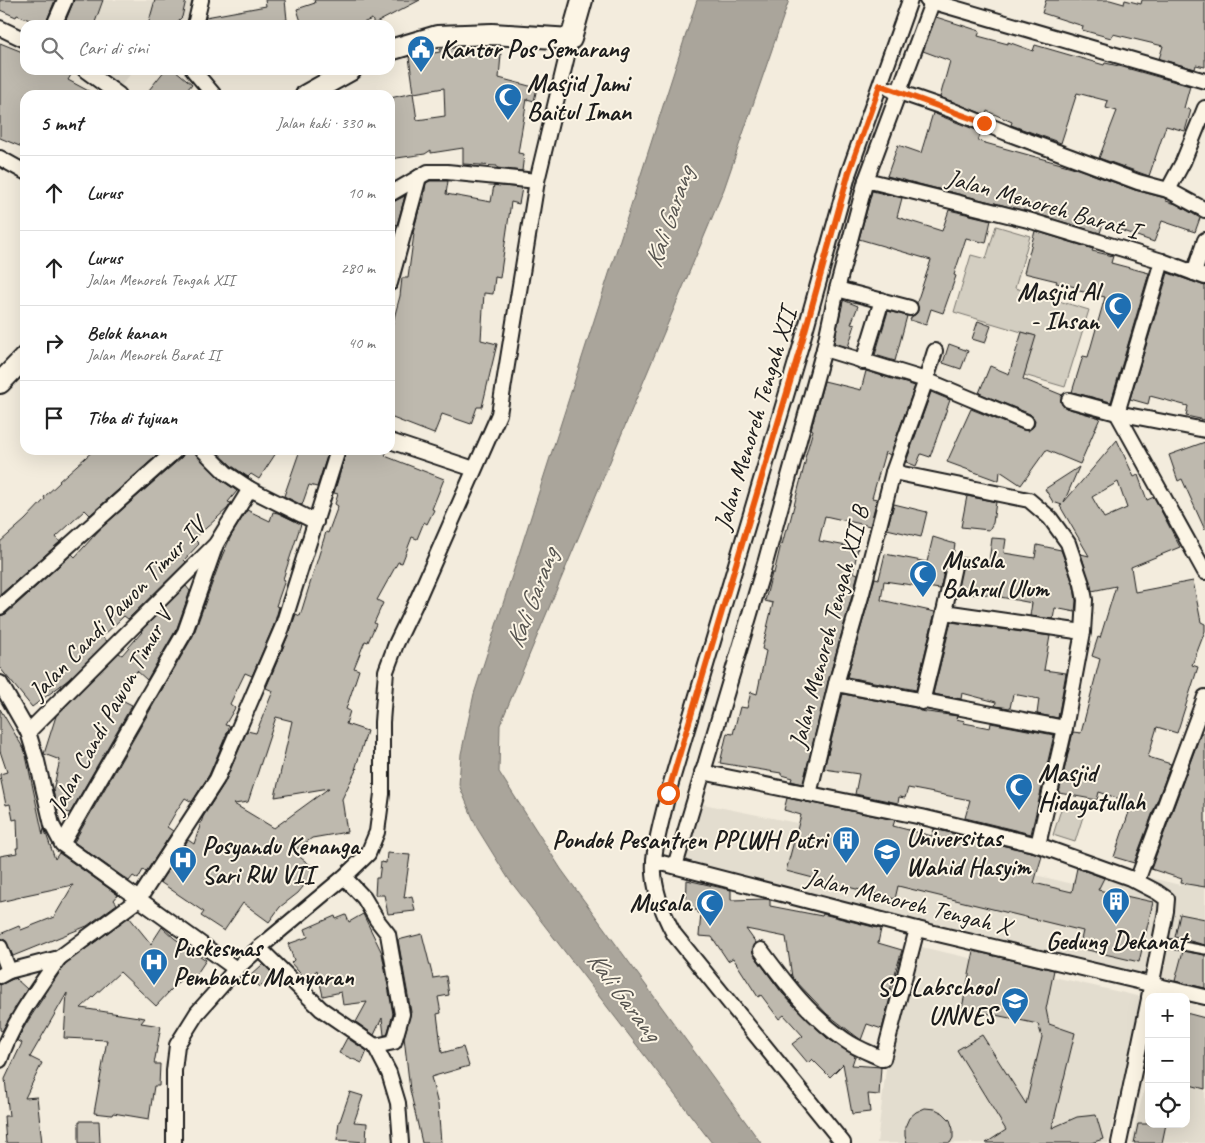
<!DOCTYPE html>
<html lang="id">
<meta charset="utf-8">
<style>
body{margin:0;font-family:Caveat,sans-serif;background:#f2f2f2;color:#222}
.controls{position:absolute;right:15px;bottom:15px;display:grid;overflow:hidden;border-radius:10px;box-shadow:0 5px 20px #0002}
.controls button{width:45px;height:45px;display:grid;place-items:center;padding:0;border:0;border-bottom:1px solid #e0e0e0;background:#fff;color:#222;font:25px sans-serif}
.stop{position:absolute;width:15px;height:15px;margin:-11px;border:4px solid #ea580c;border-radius:50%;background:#fff}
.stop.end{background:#ea580c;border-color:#fff;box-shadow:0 1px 5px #0008}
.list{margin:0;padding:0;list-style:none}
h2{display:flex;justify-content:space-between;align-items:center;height:65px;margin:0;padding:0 20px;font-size:21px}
h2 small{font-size:16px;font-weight:400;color:#767676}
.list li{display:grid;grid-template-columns:32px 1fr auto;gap:15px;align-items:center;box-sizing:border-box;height:75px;padding:0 20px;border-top:1px solid #e0e0e0}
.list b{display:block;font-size:19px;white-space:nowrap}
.list p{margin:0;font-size:16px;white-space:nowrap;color:#767676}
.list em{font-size:16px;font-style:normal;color:#767676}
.icon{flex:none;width:28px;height:28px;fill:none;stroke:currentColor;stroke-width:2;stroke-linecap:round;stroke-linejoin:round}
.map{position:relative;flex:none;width:1205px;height:1143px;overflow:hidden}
.search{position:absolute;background:#fff;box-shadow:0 5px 20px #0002;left:20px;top:20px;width:375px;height:55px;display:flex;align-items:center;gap:12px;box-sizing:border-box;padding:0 18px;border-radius:15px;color:#767676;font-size:19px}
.panel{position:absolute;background:#fff;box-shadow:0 5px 20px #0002;left:20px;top:90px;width:375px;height:365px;border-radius:15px}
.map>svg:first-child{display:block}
</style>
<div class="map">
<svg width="1205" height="1143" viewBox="0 0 1205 1143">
<rect width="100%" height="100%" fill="#f3ecdd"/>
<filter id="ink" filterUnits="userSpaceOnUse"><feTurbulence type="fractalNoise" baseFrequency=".02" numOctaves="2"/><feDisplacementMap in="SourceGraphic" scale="10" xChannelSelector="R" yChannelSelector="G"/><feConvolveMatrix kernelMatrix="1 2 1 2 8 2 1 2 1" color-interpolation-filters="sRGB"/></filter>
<g filter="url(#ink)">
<g fill="#e3ddcf">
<path d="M69,0h123l-4,25h-117l-10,-3z"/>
<path d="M96,70h38l-14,17z"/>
<path d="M1205,770v221l-65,-15 -458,-114 16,-59 223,45 177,42 8,-23 74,18z"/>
<path d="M917,946l225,51 -34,146h-231l11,-91z"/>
<path d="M1186,1063l19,4v76h-74l18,-74v55h37z"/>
</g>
<g fill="#d3cec1" stroke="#78756e">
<path d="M996,226l34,10 -15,52 74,22 -24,77 -41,-12 11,-39 -81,-24 17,-57 15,4z"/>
<path d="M1064,800l22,7 -11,35 -22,-7z"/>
</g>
<path fill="#aaa59b" stroke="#716e68" d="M697,0h92l-65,189 -224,536 -1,47 62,97 200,274h-49l-204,-265 -31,-50 -18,-43 2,-31 13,-60z"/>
<g fill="#beb9ae" stroke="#1c1c1c" fill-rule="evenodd">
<path d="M0,0h55l-10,25h-3l-25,-10 -1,2 -16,-7z"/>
<path d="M74,0h29l-9,25h-30z"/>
<path d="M155,0h31l-4,17 -8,8h-26z"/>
<path d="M265,0h20l2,20 -27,4v1h-56l2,-8 60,-11z"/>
<path d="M314,0h106l-46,24 -2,-5 -14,6h-56l-5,-16 18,-6z"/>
<path d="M1046,0h64l14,4 1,-4 16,4 1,-4h63v67l-9,-2 -1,4 -36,-10 4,-13 -50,-12 -2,4 -29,-8 1,-4 -41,-13z"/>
<path d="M936,17l44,14 -2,5 30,8v-2l25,9 2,-6 69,20 1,-2 14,3 71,20 -6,22 7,2 -6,21 -19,-5 -17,50 -50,-18 18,-47 -11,-3 2,-7 -31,-8 -16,50 -50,-18 1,-3 -25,-11 -1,4 -46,-18 10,-36 -27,-10z"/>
<path d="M0,43l25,10v17h49l-6,10 28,15h-71v45l-3,7 -22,-9z"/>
<path d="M456,48v2l45,4 -2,24 38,10 -3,13 -7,-2 -9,54 6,1 -2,17 -25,-3v-2l-34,-2v-16l-32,5v-3l-6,4 -35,5v-61l23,-5 4,27 28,-4 -1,-28 -30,5 -5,-36 31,-5v-3z"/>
<path d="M165,70h10l17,14 -9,11h-38z"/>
<path d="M933,113l48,19 -3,9 94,26 63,23 30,8 1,3 10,3 24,14 -5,14 -33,-11 -8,21 -51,-18 -3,9 -70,-21 -143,-36 11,-31 23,8z"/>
<path d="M430,181h18l-2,13 45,8 3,-17 28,3 -3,16 -8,-2 -11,76 -5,-1 -2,17 -9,-1 -3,47 16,4 -15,63h-5l-6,17 -29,-10 -8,20 -44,-17v-84l10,-37 2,-18h6l6,-44 -1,-1 8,-31 2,1 3,-20z"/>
<path d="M872,191l30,7 -5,19 45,14 7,-21 42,10 -5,23 -20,-5 -12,37 2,1 -13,37 -12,-4 -5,16 -16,-5 2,-4 4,-2 2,-3 -1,-9 14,-42 -72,-21z"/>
<path d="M405,196l-8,29 -7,-3v-12l3,-8z"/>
<path d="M1035,231l58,18 -1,2 21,5 -2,7 38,10 -38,129 -39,-10 11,-36 5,1 17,-60 -30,-7 1,-3 -20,-4 1,-2 -33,-8z"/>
<path d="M1168,273l37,13v134l-19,-4 2,-10 -38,-10 -2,8 -18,-5z"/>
<path d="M843,300l15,6 -7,18 4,1 -7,22 -14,-4z"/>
<path d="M888,311l19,5 -12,45 -20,-6z"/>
<path d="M978,321l13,5 -6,17 -13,-4z"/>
<path d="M1022,332l14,4 -13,43 39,16 -1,8 5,5 34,10 -20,46 -34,-14 -25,35 -21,-14 -1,10 -52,-19 24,-53 52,21 5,1 6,-5 1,-6 -5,-6 -51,-21 11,-27 19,8z"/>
<path d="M949,344l19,7 -7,18 -18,-6z"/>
<path d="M866,371l49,15 -25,69 -5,-3 -13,46 5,1 -7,27 -45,-10 -6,25 39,7 -5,24 5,2 -30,108 -25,102 -12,-3 1,-3 -11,-3v-2l-61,-10 7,-30 6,1 7,-27 7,1 4,-16 6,2 9,-43 -4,-2 11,-46 -8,-2 7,-28h2l7,-29 1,1 4,-16h2l18,-70 -1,-1 8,-28 -2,-1 13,-48 37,9z"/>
<path d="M931,392l19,8 -20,57 -9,-3 -5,12 -10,-4z"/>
<path d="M1117,440l17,37 4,-2 9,25 7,-3 26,50 -49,20 4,25 58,-11 8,41 4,2v7l-13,34 6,2 -21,66 -20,-6 -9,30 23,7 -37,99 -20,-6 18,-54 -33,-11 -2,8 -38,-7 14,-61 8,1 19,-74 -8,-3 6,-19 2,1 16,-52 -24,5 -11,-37 8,2 -29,-50 2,-1 -9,-3 -8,-13 34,-22 -15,35zM1118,482l9,26 -23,10 -12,-21z"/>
<path d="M1205,442v88l-23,-51 -4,2 -9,-26z"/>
<path d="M94,450h69l-73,65 -5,-5 -29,27 4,5 -60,53v-53l25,-22 20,-21 -1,-2 16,-15 -1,-1z"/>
<path d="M185,450h9l3,6 23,23 17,12 -9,11 3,1 -3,5 -34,31 5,5 -15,16 2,2 -58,57 -4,-3 -22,21 5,4 -39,39 -36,27 -32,-39v-52l6,-2 66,-60 3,3 26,-29 81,-71z"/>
<path d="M215,450h63l-19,29 -8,-5 -3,3 -16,-11z"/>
<path d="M300,450h29l-12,37 -8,-2 -7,20 -18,-9z"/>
<path d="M347,450h40l-2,6 59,23 -12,30 2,1 -7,14 -3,-2 -7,17 -5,-2 -10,26 -4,-1 -21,38 6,3 -9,20 2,1 -8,18 -3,-1 -11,27 5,2 -13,39 4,2 -4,13 21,7 -12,39 2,-2 -15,31 5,33 -35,6 -19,14 24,18 -19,23 -18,14 -11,15 -26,-19 -19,28 -23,-15 3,-4 -44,-30 28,-42 6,4 9,-27 22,-35 22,-51 9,2 17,-42 -7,-3 24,-57 6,-17 4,2 26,-84 2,1 10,-27 -3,-2 3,-10 -4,-1zM276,717l16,4 -17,76 54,-9 -55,40 -40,-24 14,-2z"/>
<path d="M967,496l29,6 -3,21 -4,7 -28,-3z"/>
<path d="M894,504l33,8 -6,25 -34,-8z"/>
<path d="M247,510l23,11 3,-9 5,1 23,11 -18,55 2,1 -9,26 3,1 -5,18 -22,51 -7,-3 -15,31 5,4 -10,17 5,1 -21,49 -17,27 -7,-4 -8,12 -10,17 6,4 -27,41 -3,-2 -5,9 -5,-3 -4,5 -55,-39 119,-206 29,-80 9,-20z"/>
<path d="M933,537l22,7 -2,12 36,6 3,-24 14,1 -2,14 31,5 2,-13 24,5 13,36 2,15 -1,11 -20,-4 -2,11 -23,-3 2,-13 -53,-10v2l-22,-3 5,-28 -3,-5 -7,-1 -6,6 -6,25 -56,-8 -3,19 54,12 -19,78 -69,-13 28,-99 4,1 6,-25 42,8z"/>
<path d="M186,586l4,5 -13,37 -30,52 -10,-9 -23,25 18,9 -62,108 -13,-3 -4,-20 7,-30 -16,-6 12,-38 63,-63 3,2 20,-23 -1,-1z"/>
<path d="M951,622l99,14 -6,34 22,3 -8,45 -21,-4 2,-15 -26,-5 -3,14 -15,-2 1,-4 -34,-9 -1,6 -28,-5z"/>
<path d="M843,694l73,14 4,3 37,5 -1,3 9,2 -1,2 26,5 1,-5 63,12 -23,99 -66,-16 5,-18 -62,-12 -3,10 -6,-1 -1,6 -43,-9 4,-20 -35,-5z"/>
<path d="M0,709l25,42 18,84 1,-7 11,31 4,-6 59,42 -4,5 3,4 -30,22 -74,30 -7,-15 -6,-3v-4l19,-8 2,4 33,-13 19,-32 -52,11v1l-21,5v-46l17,-3 -1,-5h2l-1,-29 -4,1 -3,-16 -4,1 -6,-29v-2l7,-2 -7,-21z"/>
<path d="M1201,733h4v154l-24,-4 1,-4 -31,-10z"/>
<path d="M787,798l108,22 -2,6 39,10 2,-7 101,24 7,3 -8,27 38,9 5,-24 27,10 -6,12 55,12 -14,60 -60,-14 4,-17 -185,-45 -3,13 -109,-28 15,-56 -17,-5z"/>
<path d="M387,853l23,2 -6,43 8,-2 3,15 -27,3 -4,-19h-9l1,-17h3l2,-16 5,1z"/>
<path d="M687,880l44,10v10l36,-1 3,1v6l52,10 1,-2 58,15 -3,14 24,7 -13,44h2l-9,35 -15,-5 -6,16 -34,-26 -35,-37 -6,-40 -40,-8 10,14 -4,7 2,5 28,38 22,23 23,22 28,18 -3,9 29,2 -2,28 -11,-1 2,18 -18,2 -9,-50 -13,13 -18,-18 -4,4 -16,-19 11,-8 -19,-21 -5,4 -18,-24 -3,2 -25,-39 -5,3 -16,-24 -13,-1 2,-23h-3v-3h-12z"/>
<path d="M363,914l19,39 11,61 -6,21h-3l-2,-17 -8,17 -18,-13 11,-20 -24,3 -2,-13 -18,4 -6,-26 -11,10 -15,-17 3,-3 -6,-16 20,-7 -3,-8 30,-13 1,3 10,-4 3,7z"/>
<path d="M1180,914l25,5v26l-30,-8z"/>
<path d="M129,917l22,27 11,-17 12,11 32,22 -16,24 -8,-6 -26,28 -36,-34 -39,36 64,10 -4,5 20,3 -7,38h6l-1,22h-5l-5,33 -36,-6 -1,2 -18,-2 13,-73 -43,-2 3,-45 -37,64 12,6 -17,35 12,-1 5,46h-36l-2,-27h5l-4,-37 17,-36 -5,-3 9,-16 39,-60z"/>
<path d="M422,934l11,44 13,-2 3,19 -11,2 3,16 -4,1 5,39 21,-6 6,19 -38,11 7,28 3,38h-19l-12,-53 -6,-53 7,-25 -13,-72z"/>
<path d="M974,951l80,19 -8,39 3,15 26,9 -23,95 25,-11 19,-2 7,24 -12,4h-105l20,-13 -49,-80 25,-15 44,69 16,-67 -4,-13 -76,-16z"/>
<path d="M1183,951l22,4v33l-30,-7z"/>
<path d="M263,964l11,11 -14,12 -10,-11z"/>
<path d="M15,978l12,11 -25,42 -2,-1v-45z"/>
<path d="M1186,1013l19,5v71l-19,-5z"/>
<path d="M347,1038l20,13 -5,12 -23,-10z"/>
<path d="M350,1092l13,4 -9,26 13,1 -1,19 -29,-2 2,-19h1z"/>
<path d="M925,1108l10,1 8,4 7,7 3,9v9l-3,5h-43l-2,-7v-9l4,-9 7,-6z"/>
<path d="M79,1121h20l1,22h-21z"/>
<path d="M1138,1124h28l-4,19h-28z"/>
</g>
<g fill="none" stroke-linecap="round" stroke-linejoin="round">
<g stroke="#1c1c1c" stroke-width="11">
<path id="service" d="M1161,942l44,8"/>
</g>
<g stroke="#1c1c1c" stroke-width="18">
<g id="minor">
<path d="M927,0l278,81"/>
<path d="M54,25l11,-25"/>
<path d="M195,25l6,-25"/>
<path d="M0,28l25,12"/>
<path d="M85,70l34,25"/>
<path d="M193,70l21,25"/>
<path d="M890,89l61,21 56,23 131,49 30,8 37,20"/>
<path d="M0,158l25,14"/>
<path d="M866,180l162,40 134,41 43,16"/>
<path d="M1168,190l15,-28 22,-54"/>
<path d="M390,194l38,-22h19l90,9"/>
<path d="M1194,273l11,-33"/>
<path d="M390,283l29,-106"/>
<path d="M837,289l73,19"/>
<path d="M935,351l-9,29 100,42"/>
<path d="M863,362l19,-62"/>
<path d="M1069,400l48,13 88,17"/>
<path d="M1117,413l88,159"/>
<path d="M1117,413l45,-152"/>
<path d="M390,441l84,28"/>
<path d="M203,450l23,23 24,16 66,33"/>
<path d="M893,472l136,28 21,18 18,25 14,41 3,16 -2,32 -18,96 -27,117"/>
<path d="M0,607l176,-157"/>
<path d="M944,612l10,-46"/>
<path d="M0,683l28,49 9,29 15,64 10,19 174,125"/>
<path d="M836,684l229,44"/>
<path d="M922,702l22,-90 139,20"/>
<path d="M28,732l188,-188 34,-55"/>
<path d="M702,772l220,45 116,28 92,33 27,14 10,7 -1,12 -17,86"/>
<path d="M809,794l27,-110 26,-91 31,-121 33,-92 -102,-31"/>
<path d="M62,844l123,-212 31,-88"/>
<path d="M654,861l263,68 288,68"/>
<path d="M675,866l91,-306 58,-211 13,-60 29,-109 67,-180"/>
<path d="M344,877l20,21 13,22 11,14 14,80 -8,28 -19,4"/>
<path d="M1137,881l68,-184"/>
<path d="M0,947l9,24"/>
<path d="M259,948l62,61 54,37 14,27 9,30 3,40"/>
<path d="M761,950c25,34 49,66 84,90 11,8 25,13 38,19l34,-130"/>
<path d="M0,976l9,-5 50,-13 80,-59 78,-120 65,-151 56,-178"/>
<path d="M0,1060c12,-38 37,-70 59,-102"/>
<path d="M174,1143v-72l3,-26 20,-32 39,-44 23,-21 85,-71 24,-23 9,-22 5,-38v-72l4,-51 10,-27 22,-46 81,-184 38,-233 34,-142"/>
<path d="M843,1143l-169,-209c-12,-22 -22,-47 -20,-73 1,-20 10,-48 14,-68l134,-451 47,-170 61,-172"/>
<path d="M1119,1143l30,-144"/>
</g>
</g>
<g stroke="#1c1c1c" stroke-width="24">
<g id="secondary">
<path d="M390,50l47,-14 55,-2 79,5 11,-39"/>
<path d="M306,95l45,-25"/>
<path d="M0,383l25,-26"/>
</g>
</g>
<use href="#service" stroke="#fcf5e5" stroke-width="7"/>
<use href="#minor" stroke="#fcf5e5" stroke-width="14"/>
<use href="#secondary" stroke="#fcf5e5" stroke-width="20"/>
</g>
</g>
<g fill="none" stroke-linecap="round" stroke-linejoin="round" filter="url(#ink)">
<path stroke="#ea580c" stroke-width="6" d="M668,793l134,-451 47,-170 31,-87 104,38"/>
</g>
<defs>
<g id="civic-pin" transform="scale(1.4375)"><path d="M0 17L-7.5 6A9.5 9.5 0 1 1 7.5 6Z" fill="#1f6fb2" stroke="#fcf5e5"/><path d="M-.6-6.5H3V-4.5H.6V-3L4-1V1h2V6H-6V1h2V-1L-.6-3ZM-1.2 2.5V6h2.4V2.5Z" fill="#fff"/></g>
<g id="mosque-pin" transform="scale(1.4375)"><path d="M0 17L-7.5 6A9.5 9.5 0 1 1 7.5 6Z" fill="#1f6fb2" stroke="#fcf5e5"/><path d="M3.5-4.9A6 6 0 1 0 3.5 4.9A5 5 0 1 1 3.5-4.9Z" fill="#fff"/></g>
<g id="building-pin" transform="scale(1.4375)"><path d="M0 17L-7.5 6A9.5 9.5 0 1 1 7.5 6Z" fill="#1f6fb2" stroke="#fcf5e5"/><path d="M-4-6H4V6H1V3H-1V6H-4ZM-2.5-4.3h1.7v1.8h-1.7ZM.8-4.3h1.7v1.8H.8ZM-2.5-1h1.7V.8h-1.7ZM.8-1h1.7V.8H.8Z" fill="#fff"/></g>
<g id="university-pin" transform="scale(1.4375)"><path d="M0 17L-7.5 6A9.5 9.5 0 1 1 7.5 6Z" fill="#1f6fb2" stroke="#fcf5e5"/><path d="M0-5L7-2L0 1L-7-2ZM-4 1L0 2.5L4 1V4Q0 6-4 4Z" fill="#fff"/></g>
<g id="hospital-pin" transform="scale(1.4375)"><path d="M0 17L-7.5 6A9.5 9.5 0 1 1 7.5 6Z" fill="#1f6fb2" stroke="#fcf5e5"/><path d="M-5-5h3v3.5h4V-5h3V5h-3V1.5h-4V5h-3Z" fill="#fff"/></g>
<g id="school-pin" transform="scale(1.4375)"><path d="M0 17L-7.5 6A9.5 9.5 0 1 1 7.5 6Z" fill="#1f6fb2" stroke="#fcf5e5"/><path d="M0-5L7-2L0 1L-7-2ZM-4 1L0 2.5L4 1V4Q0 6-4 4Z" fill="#fff"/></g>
</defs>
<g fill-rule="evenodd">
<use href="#civic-pin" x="421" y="49"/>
<use href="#mosque-pin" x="508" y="97"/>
<use href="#mosque-pin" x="1118" y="306"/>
<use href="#mosque-pin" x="923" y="574"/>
<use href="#mosque-pin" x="1019" y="787"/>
<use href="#building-pin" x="846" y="840"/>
<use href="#university-pin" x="887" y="852"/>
<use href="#hospital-pin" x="183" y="860"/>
<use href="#building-pin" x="1116" y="901"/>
<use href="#mosque-pin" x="710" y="903"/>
<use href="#hospital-pin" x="154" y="962"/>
<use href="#school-pin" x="1015" y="1001"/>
</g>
<g text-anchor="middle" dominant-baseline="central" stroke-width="4" stroke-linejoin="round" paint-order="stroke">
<g font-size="25" font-weight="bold" fill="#1c1c1c" stroke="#fcf5e5" text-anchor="start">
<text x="440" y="49">Kantor Pos Semarang</text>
<text x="527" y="83">Masjid Jami<tspan x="527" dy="29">Baitul Iman</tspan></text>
<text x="1099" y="292" text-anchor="end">Masjid Al<tspan x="1099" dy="29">- Ihsan</tspan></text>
<text x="942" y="560">Musala<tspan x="942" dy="29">Bahrul Ulum</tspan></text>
<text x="1038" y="773">Masjid<tspan x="1038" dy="29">Hidayatullah</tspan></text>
<text x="906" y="838">Universitas<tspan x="906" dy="29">Wahid Hasyim</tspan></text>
<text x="827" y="840" text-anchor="end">Pondok Pesantren PPLWH Putri</text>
<text x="202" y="846">Posyandu Kenanga<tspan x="202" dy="29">Sari RW VII</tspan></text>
<text x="691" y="903" text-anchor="end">Musala</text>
<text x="1116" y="941" text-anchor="middle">Gedung Dekanat</text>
<text x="173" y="948">Puskesmas<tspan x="173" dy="29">Pembantu Manyaran</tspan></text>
<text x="996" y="987" text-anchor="end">SD Labschool<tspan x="996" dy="29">UNNES</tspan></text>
</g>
<g font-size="25" fill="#1c1c1c" stroke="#fcf5e5">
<text transform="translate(1043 204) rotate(16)">Jalan Menoreh Barat I</text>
<text transform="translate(755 419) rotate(-73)">Jalan Menoreh Tengah XII</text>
<text transform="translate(117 609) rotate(-46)">Jalan Candi Pawon Timur IV</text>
<text transform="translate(829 627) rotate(-75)">Jalan Menoreh Tengah XII B</text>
<text transform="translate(110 711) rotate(-61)">Jalan Candi Pawon Timur V</text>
<text transform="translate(908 902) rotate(14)">Jalan Menoreh Tengah X</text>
</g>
<g font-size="26" font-style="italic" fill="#55534f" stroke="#fcf5e5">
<text transform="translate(669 217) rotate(-71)">Kali Garang</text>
<text transform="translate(532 598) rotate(-69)">Kali Garang</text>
<text transform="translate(624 996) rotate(53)">Kali Garang</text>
</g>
</g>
</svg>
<div class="controls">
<button>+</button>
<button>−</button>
<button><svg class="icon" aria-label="locate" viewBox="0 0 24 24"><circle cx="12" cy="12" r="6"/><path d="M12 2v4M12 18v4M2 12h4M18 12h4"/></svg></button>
</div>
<div class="stop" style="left:668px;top:793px"></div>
<div class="stop end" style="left:984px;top:123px"></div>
<div class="search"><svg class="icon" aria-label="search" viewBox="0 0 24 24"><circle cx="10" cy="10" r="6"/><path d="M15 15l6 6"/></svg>Cari di sini</div>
<section class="panel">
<h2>5 mnt<small>Jalan kaki · 330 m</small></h2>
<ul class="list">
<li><svg class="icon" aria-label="ahead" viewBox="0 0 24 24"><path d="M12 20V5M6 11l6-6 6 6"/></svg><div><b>Lurus</b></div><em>10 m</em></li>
<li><svg class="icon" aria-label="ahead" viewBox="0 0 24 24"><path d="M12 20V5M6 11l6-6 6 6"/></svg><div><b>Lurus</b><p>Jalan Menoreh Tengah XII</p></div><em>280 m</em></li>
<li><svg class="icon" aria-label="right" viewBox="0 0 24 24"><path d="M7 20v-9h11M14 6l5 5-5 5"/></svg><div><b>Belok kanan</b><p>Jalan Menoreh Barat II</p></div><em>40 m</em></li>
<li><svg class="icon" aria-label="arrive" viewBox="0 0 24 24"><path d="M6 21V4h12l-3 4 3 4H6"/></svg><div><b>Tiba di tujuan</b></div></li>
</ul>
</section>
</div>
